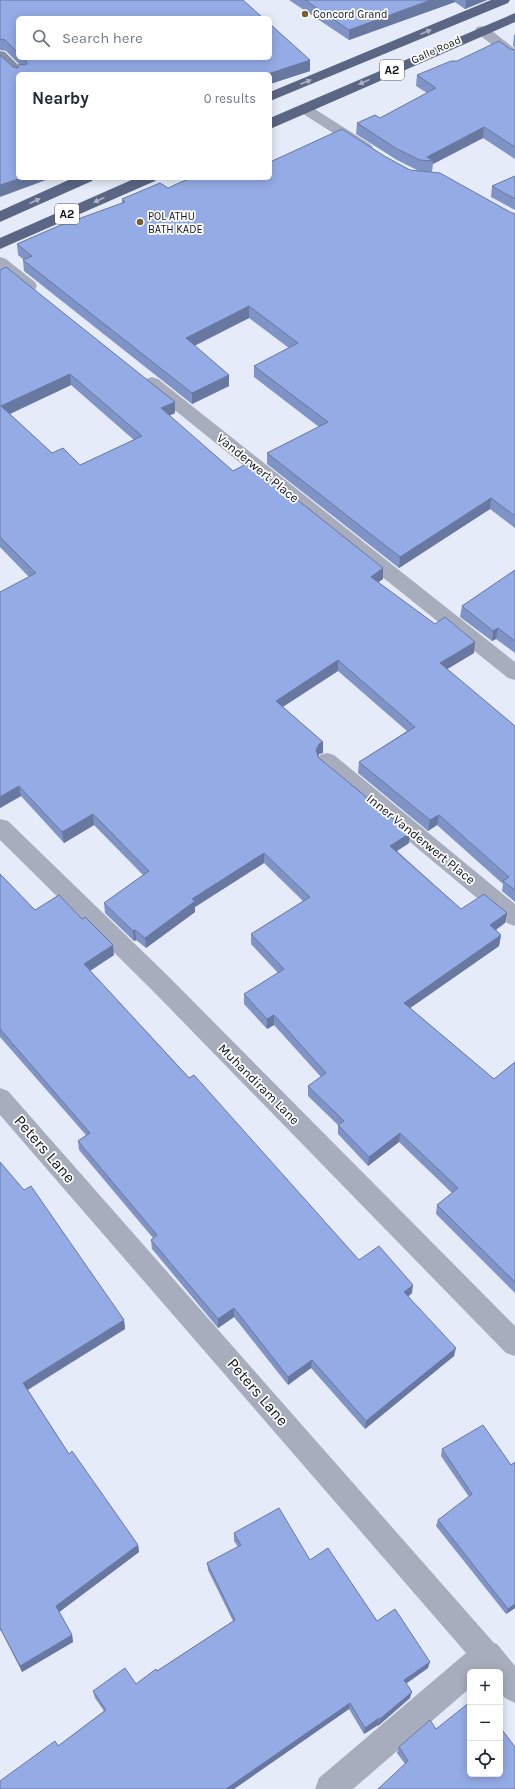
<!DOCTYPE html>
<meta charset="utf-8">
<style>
body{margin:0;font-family:Karla,sans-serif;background:#f2f2f3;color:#1f2937}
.controls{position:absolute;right:12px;bottom:12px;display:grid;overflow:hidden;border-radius:6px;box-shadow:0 2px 10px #0003}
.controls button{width:36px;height:36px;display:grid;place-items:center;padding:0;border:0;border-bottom:1px solid #e0e1e3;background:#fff;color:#1f2937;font:20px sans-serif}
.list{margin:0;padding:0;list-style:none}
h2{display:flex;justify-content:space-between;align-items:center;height:52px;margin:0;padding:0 16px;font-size:17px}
h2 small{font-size:13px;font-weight:400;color:#747a83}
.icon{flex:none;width:22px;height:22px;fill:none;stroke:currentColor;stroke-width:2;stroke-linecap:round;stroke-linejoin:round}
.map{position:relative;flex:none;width:515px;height:1789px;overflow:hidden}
.search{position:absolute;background:#fff;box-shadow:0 2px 10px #0003;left:16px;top:16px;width:256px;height:44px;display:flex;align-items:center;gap:10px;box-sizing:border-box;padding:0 14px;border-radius:6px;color:#747a83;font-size:15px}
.panel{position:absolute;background:#fff;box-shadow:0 2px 10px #0003;left:16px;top:72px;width:256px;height:108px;border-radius:6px}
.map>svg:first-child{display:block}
</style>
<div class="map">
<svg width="515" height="1789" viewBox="0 0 515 1789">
<rect width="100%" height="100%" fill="#e5ebf9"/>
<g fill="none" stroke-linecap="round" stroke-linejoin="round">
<g fill="#a7adbc" fill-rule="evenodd">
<path d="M482,26l5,1 28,22v11l-5,-1 -33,-26 -2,-3 2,-3z"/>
<path d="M305,104l5,2 60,38 3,3 -3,3 -5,2 -5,-2 -60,-38 -3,-3 3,-3z"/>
<path d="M0,257l6,2 29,23 2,4 -2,4c-14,3 -25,-11 -35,-20z"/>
<path d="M152,377l6,2 357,283v18l-7,-2 -362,-291 -3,-4 3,-4z"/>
<path d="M327,753l7,2 181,149v22l-8,-3 -187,-156 -3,-6 3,-6z"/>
<path d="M0,819l8,2 159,154 348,351v30l-9,-3 -355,-364 -151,-149z"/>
<path d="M0,1088l8,3 486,552 3,1 18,22v37l-10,-5 -5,-5v-21h-30v16l-117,101h-38l4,-11 147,-125 -466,-538z"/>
</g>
<path fill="#868fa4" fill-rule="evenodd" d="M0,51l5,1 22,22h-9v4l-3,-1 -15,-14z"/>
<g fill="#5a6683" fill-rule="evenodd">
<path d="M491,0h19l-2,3 -238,98v-9z"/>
<path d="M515,13v9l-245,107v-11z"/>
<path d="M73,178h21l-2,3 -92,41v-11z"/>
<path d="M136,178h21l-2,3 -155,68v-11z"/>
</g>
</g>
<g fill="#7f93c6" fill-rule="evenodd">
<path d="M0,0l18,18v40h252l40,13 -40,13v-10h-252l28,106 -33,-113 5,1 2,-3 -14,-14 -6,-1z"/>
<path d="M289,0h198l-22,9 -10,-7 -106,38z"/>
<path d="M515,34v14l-2,-2 1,-11z"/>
<path d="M510,49l5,1v109l-32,-21 -50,26 -1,8 -13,-1 -22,-11 -41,-26 1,-11 23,-5 47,-25 -11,-7 1,-11 40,-14z"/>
<path d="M386,157l24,13 100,42 5,2v314l-25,-19 -91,59 -132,-104v-11l52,-26 -65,-50v-11l35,-18 -40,-30 -55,28 35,40 -37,18 -168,-133 -1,-11h1l-6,-5 -1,-11 105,-41v-4l46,-11z"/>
<path d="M515,176v34l-24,-13 1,-11z"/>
<path d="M0,270l175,132v11l-6,3 64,55 150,97v11l-5,3 96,71 -27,16 68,57v176l-13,-11 1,-7 -66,-59 -9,6 -70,-58 1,-11 48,-31 -69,-60 -55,36 40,35v11l-4,1v4l91,75 -1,10 -12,8 64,58 46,4 -2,10 -9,7 5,5 -2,11 -89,62 84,71 21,-17v231l-79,-79 1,-9 15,-12 -53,-51 -31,24 -30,-32v-9l-30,-29v-10l13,-9 -47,-52 -7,4 -23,-25v-10l34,-21 -27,-29v-10l52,-33 -39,-38 -69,44v5l-49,36 -10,-8 -2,1 -29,-28 -1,-10 39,-28 -49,-50 -30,18 -43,-47 -21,12 29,-231 -29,-30zM71,385l63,55 -54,25 -28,-12 -42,-39z"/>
<path d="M515,570v83l-19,-14 -4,2 -32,-24 2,-11z"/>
<path d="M0,874l35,36 79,45 -24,16 269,289 53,33 -4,4 46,59 -89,73 -54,-61 -23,17 -54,-68 -16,11 -66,-79 -1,-9 2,-2 -74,-88 -1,-9 8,-6 -86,-98z"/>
<path d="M0,1162l124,158 1,9 -97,61 41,64 69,91 1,7 -80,60 13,23 1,7 -51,30 -21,-42 -1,1z"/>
<path d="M442,1449l69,16 4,-3v146l-9,6 -70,-88 2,-6 31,-23 -28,-41z"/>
<path d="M234,1533l76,27 118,108 -22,16 4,14 -32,28v-1l-14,9 -15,-25 -115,80h-234l58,-43 46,-35 -9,-13 -2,-7 43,-7 21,-13 76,-50 -25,-51 -1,-7 31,-16 -4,-6z"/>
<path d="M436,1729l79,18 -110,17 -8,-11 2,-6z"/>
</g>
<g fill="#6878a1">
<path d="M431,0h24v2l-106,38v-10z"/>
<path d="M466,0h21l-22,9z"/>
<path d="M310,60v11l-40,13v-10h-2z"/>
<path d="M484,127l-1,11 -50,26v-3l-6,-4z"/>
<path d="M21,178h25v2l-46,17v-12z"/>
<path d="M249,306v12l-63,32v-12z"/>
<path d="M70,374l1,11 -68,32 -2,-11z"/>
<path d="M229,375v11l-37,18v-11z"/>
<path d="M175,402v11l-14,6v-11z"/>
<path d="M491,498l-1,11 -91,59 1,-11z"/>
<path d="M383,568v11l-13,9 1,-11z"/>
<path d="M498,628l-2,11 -4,2 1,-10z"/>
<path d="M475,642l-1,11 -35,21 1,-11z"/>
<path d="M338,660v11l-62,40v-10z"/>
<path d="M323,742v11l-4,1 -3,6v-10l3,-6z"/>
<path d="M19,786l2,10 -21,12v-11z"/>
<path d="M93,814l1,11 -30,18 -2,-11z"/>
<path d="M439,815l-2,10 -9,6 2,-11z"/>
<path d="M410,833l-1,10 -20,13 1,-10z"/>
<path d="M264,853v10l-69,44v5l-49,36 -1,-10 47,-39z"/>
<path d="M507,913l-2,10 -17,12 2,-10z"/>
<path d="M135,930l1,10 -2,1 -1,-10z"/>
<path d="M501,935l-2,11 -96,67 1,-10z"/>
<path d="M113,945l1,10 -29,19 -1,-10z"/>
<path d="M274,1015v10l-7,4v-10z"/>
<path d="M400,1133l-1,9 -31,24 1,-9z"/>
<path d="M413,1285l-1,8 -10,8 2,-9z"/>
<path d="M234,1308v9l-16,11v-9z"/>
<path d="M124,1320l1,9 -100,62 -2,-8z"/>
<path d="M456,1348l-2,8 -89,73 1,-8z"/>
<path d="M312,1360l-1,8 -23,17v-8z"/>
<path d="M138,1545l1,7 -81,61 -2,-7z"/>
<path d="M515,1604v4l-9,6 2,-5z"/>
<path d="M72,1635l1,7 -51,30 -2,-6z"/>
<path d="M430,1662l-2,6 -26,18 2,-6z"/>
<path d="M412,1692l-2,6 -32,28 2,-7z"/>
<path d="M350,1703l-1,6 -115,80h-8z"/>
<path d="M379,1718l-1,7 -14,9 1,-6z"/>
</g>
<g fill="#94abe6" stroke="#6878a1" fill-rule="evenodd">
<path d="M0,0h243l20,18h-245v35l-13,-13 -5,-1z"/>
<path d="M305,0h126l-82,30z"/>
<path d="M270,24l40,36 -42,14h-250v104h3l-21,7v-130l13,12 5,1v-3l9,-1v-2l-4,-4h247z"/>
<path d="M499,41l11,8 5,1v97l-31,-20 -57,30 6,4 -13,-1 -23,-11 -40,-26 18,-8 5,3 56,-30 -19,-13 34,-14h6z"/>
<path d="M342,129l44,28 24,13 30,3 70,39 5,2v302l-24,-18 -91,59 -133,-104 61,-31 -74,-56 44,-23 -49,-37 -63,32 43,37 -37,18 -169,-133 9,-4 -15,-12 39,-17 69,-25 -3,-3 38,-16 8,5 22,-10h80v-16z"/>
<path d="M515,176v23l-23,-13z"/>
<path d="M6,267l169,135 -14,6 72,63 17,-9 133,106 -12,9 64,47 10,-7 30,25 -35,21 75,63v164l-12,-9 6,-4 -70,-62 -9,5 -71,-58 56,-35 -77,-67 -62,41 47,41 -4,2 -3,6 3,8 91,75 -20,13 71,63 23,-15 23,19 -17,12 11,10 -97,68 90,76 21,-17v220l-78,-77 21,-17 -58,-55 -31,24 -31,-32 6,-4 -36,-35 18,-13 -52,-58 -7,4 -23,-25 40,-25 -33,-35 59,-37 -46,-44 -72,46 3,2 -50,37 -10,-8 -2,1 -29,-28 45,-32 -56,-57 -31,18 -43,-46 -19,11v-205l36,-19 -36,-36v-267zM70,374l72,62 -62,29 -17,-17 -11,5 -51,-47z"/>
<path d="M515,570v71l-17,-13 -5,3 -31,-25z"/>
<path d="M0,874l35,36 24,-15 23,24 3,-2 28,28 -29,19 105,114 5,-3 165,185 20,-14 34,39 -9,7 52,56 -90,73 -54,-61 -24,17 -54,-69 -16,11 -67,-79 6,-5 -79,-94 12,-8 -90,-104z"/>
<path d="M0,1162l24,28 7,-4 93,134 -101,63 46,71 3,-3 66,94 -82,61 16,29 -52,31 -20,-38z"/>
<path d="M483,1425l28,40 4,-3v142l-7,5 -70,-89 34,-26 -30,-45z"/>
<path d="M279,1508l31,52 18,-12 49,73 18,-12 35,53 -26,18 8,12 -32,27 -1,-1 -14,10 -15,-25 -124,86h-226v-8l55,-40 3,5 48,-36 -13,-19 32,-23 11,16 20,-15 1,2 78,-51 -28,-57 34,-18 -7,-12z"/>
<path d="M470,1702v72h30v-47l15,20v42h-137l30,-28 -9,-14 31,-27 6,9z"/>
</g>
<defs><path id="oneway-solid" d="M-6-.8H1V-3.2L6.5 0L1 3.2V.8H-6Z"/></defs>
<g fill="#acb2c1">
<use href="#oneway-solid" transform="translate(426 32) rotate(-23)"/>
<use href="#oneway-solid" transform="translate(306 82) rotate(-23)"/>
<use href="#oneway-solid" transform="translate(364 82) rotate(156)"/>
<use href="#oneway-solid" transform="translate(99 200) rotate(156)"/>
<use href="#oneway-solid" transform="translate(35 201) rotate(-25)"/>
</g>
<g fill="#74602f" stroke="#fff" stroke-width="1.5">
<circle cx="305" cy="14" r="4"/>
<circle cx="140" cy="222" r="4"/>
</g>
<g text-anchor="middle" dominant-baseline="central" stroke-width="3.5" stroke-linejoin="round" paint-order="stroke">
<g font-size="11" fill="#0e121d" stroke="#fff" text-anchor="start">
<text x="313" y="14">Concord Grand</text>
<text x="148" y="216">POL ATHU<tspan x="148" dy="13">BATH KADE</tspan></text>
</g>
<g font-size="11" fill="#0e121d" stroke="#fff">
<text transform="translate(436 50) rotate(-24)">Galle Road</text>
</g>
<g fill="#fff" stroke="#565961" stroke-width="1">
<rect x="380" y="60" width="24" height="20" rx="3"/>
<rect x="55" y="204" width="24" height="20" rx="3"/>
</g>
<g font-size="12" font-weight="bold" fill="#0e121d">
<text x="392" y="70">A2</text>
<text x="67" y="214">A2</text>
</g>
<g font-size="13" fill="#0e121d" stroke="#fff">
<text transform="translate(258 468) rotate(39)">Vanderwert Place</text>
<text transform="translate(421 839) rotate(39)">Inner Vanderwert Place</text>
<text transform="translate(259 1084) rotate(45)">Muhandiram Lane</text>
</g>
<g font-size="16" fill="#0e121d" stroke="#fff">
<text transform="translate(45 1149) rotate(49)">Peters Lane</text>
<text transform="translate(258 1392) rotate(49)">Peters Lane</text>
</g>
</g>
</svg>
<div class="controls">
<button>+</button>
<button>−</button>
<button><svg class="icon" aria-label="locate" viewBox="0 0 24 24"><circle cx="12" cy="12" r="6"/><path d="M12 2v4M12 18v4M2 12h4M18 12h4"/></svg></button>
</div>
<div class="search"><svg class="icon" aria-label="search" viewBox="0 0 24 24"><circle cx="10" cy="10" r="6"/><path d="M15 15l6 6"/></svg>Search here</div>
<section class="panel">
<h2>Nearby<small>0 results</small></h2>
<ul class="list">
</ul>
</section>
</div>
